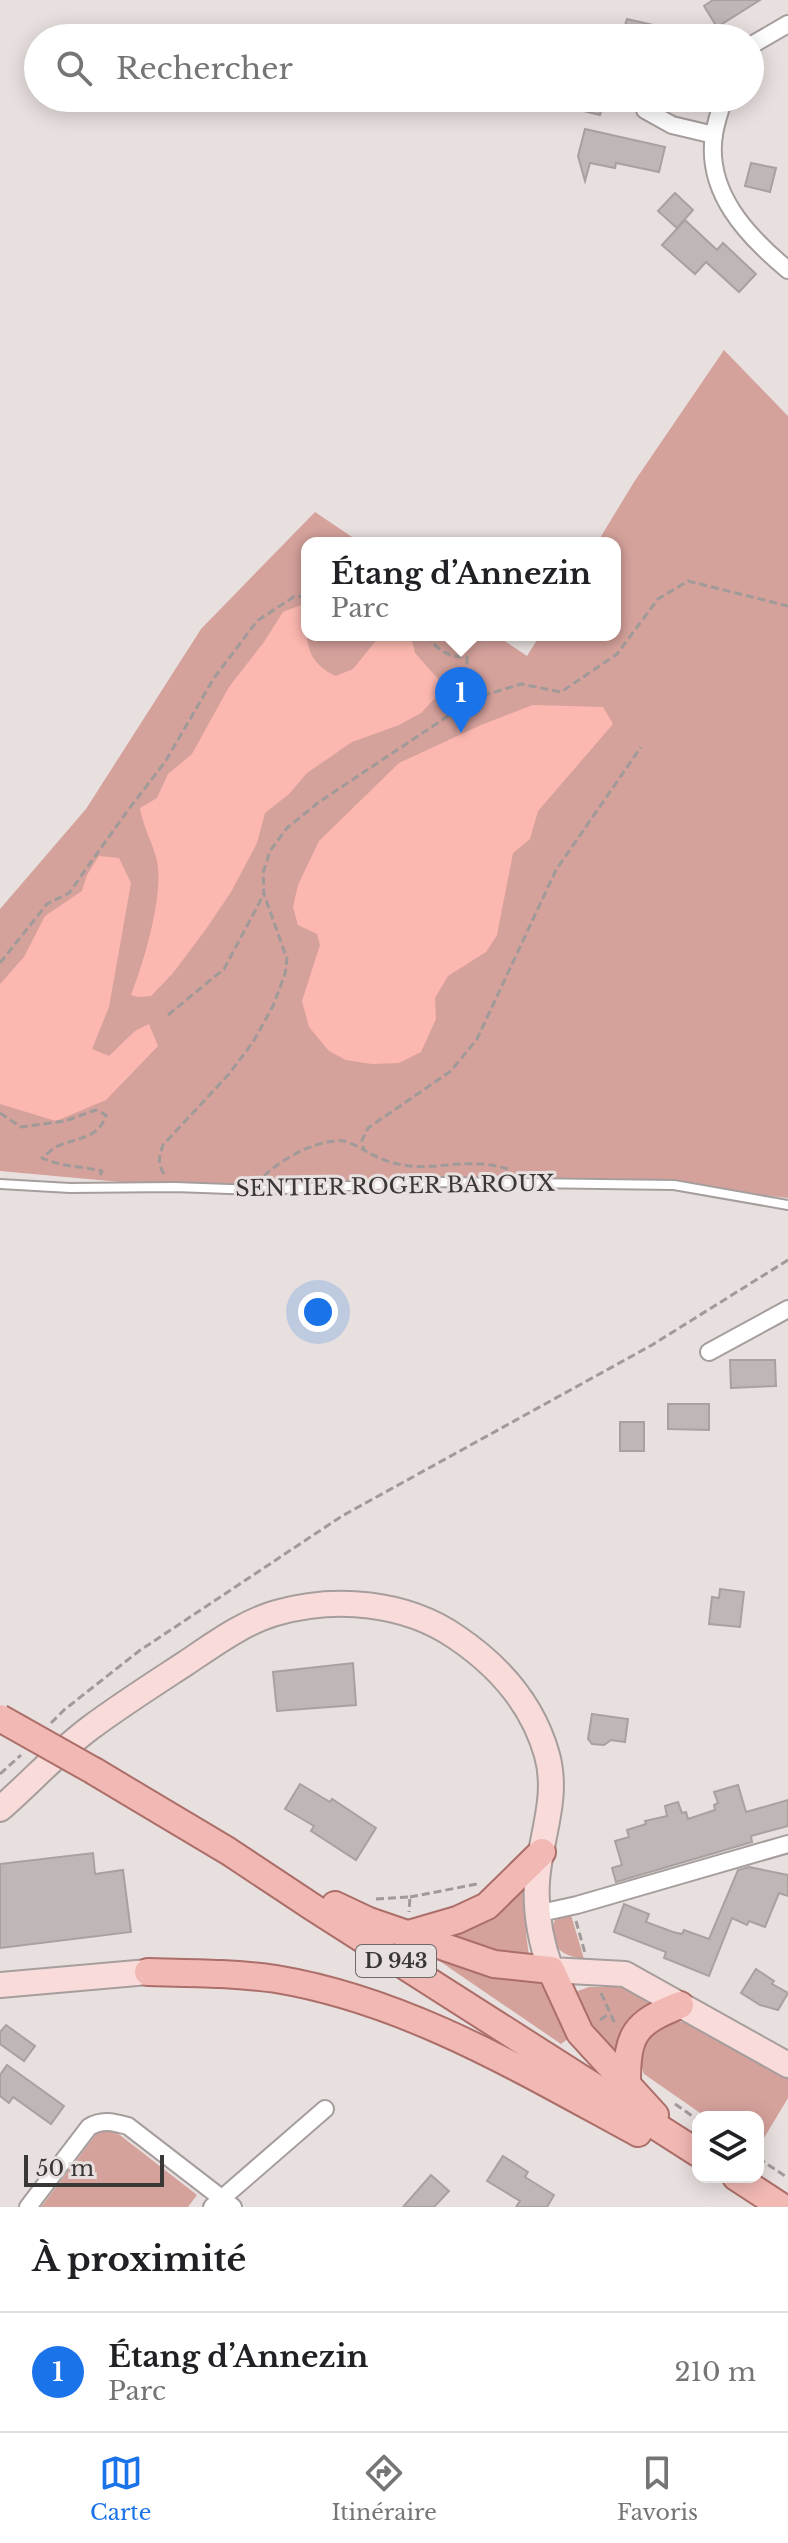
<!DOCTYPE html>
<html lang="fr">
<meta charset="utf-8">
<style>
body{margin:0;font-family:"Libre Baskerville",serif;background:#f2f2f2;color:#202124}
.controls{position:absolute;right:24px;bottom:24px;display:grid;overflow:hidden;border-radius:16px;box-shadow:0 4px 20px #0003}
.controls button{width:72px;height:72px;display:grid;place-items:center;padding:0;border:0;border-bottom:2px solid #e0e0e0;background:#fff;color:#202124;font:40px sans-serif}
.scale{position:absolute;left:24px;bottom:20px;width:140px;box-sizing:border-box;padding-left:8px;border:4px solid #3a3737;border-top:0;font-size:22px;line-height:28px;white-space:nowrap;color:#3a3737;-webkit-text-stroke:6px #e8e0df;paint-order:stroke}
.you{position:absolute;left:318px;top:1312px;width:28px;height:28px;margin:-20px;border:6px solid #fff;border-radius:50%;background:#1a73e8;box-shadow:0 0 0 12px #1a73e833}
.badge{display:grid;place-items:center;width:52px;height:52px;border-radius:50%;background:#1a73e8;color:#fff;font-size:26px;font-weight:700}
.pin{position:absolute;translate:-50% -66px;filter:drop-shadow(0 2px 4px #0008)}
.pin::after{content:'';position:absolute;top:42px;width:28px;height:24px;background:inherit;clip-path:polygon(0 0,100% 0,50% 100%)}
.popup{position:absolute;left:301px;top:537px;width:320px;height:104px;box-sizing:border-box;display:grid;place-content:center;border-radius:16px;background:#fff;filter:drop-shadow(0 2px 6px #0005);font-size:26px;white-space:nowrap;color:#757577}
.popup b{font-size:30px;color:#202124}
.popup::after{content:'';position:absolute;left:50%;top:100%;margin-left:-16px;border:16px solid transparent;border-top-color:#fff}
.list{margin:0;padding:0;list-style:none}
h2{display:flex;justify-content:space-between;align-items:center;height:104px;margin:0;padding:0 32px;font-size:34px}
h2 small{font-size:26px;font-weight:400;color:#757577}
.list li{display:grid;grid-template-columns:52px 1fr auto;gap:24px;align-items:center;box-sizing:border-box;height:120px;padding:0 32px;border-top:2px solid #e0e0e0}
.list b{display:block;font-size:30px;white-space:nowrap}
.list p{margin:0;font-size:26px;white-space:nowrap;color:#757577}
.list em{font-size:26px;font-style:normal;color:#757577}
.icon{flex:none;width:44px;height:44px;fill:none;stroke:currentColor;stroke-width:2;stroke-linecap:round;stroke-linejoin:round}
.map{position:relative;flex:none;width:788px;height:2207px;overflow:hidden}
.search{position:absolute;background:#fff;box-shadow:0 4px 20px #0003;left:24px;right:24px;top:24px;height:88px;display:flex;align-items:center;gap:20px;box-sizing:border-box;padding:0 28px;border-radius:44px;color:#757577;font-size:30px}
.sheet{height:224px;background:#fff}
nav{display:flex;justify-content:space-around;align-items:center;box-sizing:border-box;height:112px;border-top:2px solid #e0e0e0;background:#fff;font-size:22px;color:#757577}
nav a{display:grid;justify-items:center;gap:4px}
nav .on{color:#1a73e8}
.map>svg:first-child{display:block}
</style>
<div class="map">
<svg width="788" height="2207" viewBox="0 0 788 2207">
<rect width="100%" height="100%" fill="#e8e0df"/>
<g fill="#d5a19b">
<path d="M724,350l64,66v782l-114,-13 -499,2 -175,-16v-262l86,-100 115,-180 114,-117 46,31h-54v92h189l31,21 13,-21h75v-92h-18l37,-61z"/>
<path d="M526,1880v53l4,31 -103,-27z"/>
<path d="M571,1915l13,44c-19,-3 -29,-8 -34,-27l5,-12z"/>
<path d="M422,1949l123,29 28,57 -12,9z"/>
<path d="M589,1987h36l37,20 -43,56 -32,-28 -12,-43z"/>
<path d="M668,2020l27,4 93,49v25l-30,50v-31h-52l-62,-43 -8,-25 10,-20z"/>
<path d="M106,2131l10,1 81,63 -9,12h-147l56,-74z"/>
</g>
<g fill="#fcb8b0">
<path d="M301,605l6,7c-2,30 0,51 29,64l17,-7 26,-32 27,-2 6,5 3,13 24,27v14l-18,19 -22,12 -47,17 -45,31 -18,21 -24,19 -8,30 -26,49 -25,37 -33,44 -22,23 -13,1 -7,-2c13,-33 33,-100 26,-134 -4,-18 -14,-34 -17,-53l17,-10 11,-24 24,-20 37,-67 35,-45 19,-30z"/>
<path d="M533,705l70,2 10,17 -75,87 -8,28 -17,14 -16,82 -11,17 -38,24 -13,22 1,21 -15,33 -22,11 -27,1 -26,-4 -17,-9 -20,-24 -7,-26 18,-56 -3,-11 -19,-9 -5,-18 5,-22 21,-44 80,-78 82,-38z"/>
<path d="M99,856l20,2 12,25 -22,124 -17,42 17,7 26,-25 14,-7 9,22 -52,54 -50,21 -56,-17v-120l24,-27 21,-41 37,-25 5,-16z"/>
</g>
<g fill="#bfb7b6" stroke="#a9a1a0" stroke-width="2">
<path d="M713,0h47l-43,27 -13,-21z"/>
<path d="M627,19l57,13 -1,6h-62z"/>
<path d="M556,98h48l-4,17 -45,-11z"/>
<path d="M585,129l80,18 -6,25 -43,-9 -1,5 -25,-5 -5,18 -7,-25z"/>
<path d="M751,163l25,5 -6,24 -25,-6z"/>
<path d="M675,193l18,17 -16,18 -19,-17z"/>
<path d="M685,220l32,30 6,-7 33,31 -17,18 -33,-30 -11,12 -33,-29z"/>
<path d="M730,1360h45l1,26 -45,2z"/>
<path d="M668,1404h41v26l-41,-1z"/>
<rect x="620" y="1422" width="24" height="29"/>
<path d="M720,1589l24,3 -4,35 -31,-3 3,-27 7,1z"/>
<path d="M353,1663l3,42 -79,6 -4,-39z"/>
<path d="M592,1714l36,5 -3,23 -14,-2 -7,5 -12,-1 -4,-5z"/>
<path d="M300,1784l30,18 2,-3 44,29 -20,32 -45,-29 3,-5 -29,-17z"/>
<path d="M738,1785l8,27 42,-12v26l-37,10 1,6 -136,40 -4,-14 10,-3 -7,-24 14,-4 -2,-7 19,-6 -1,-3 22,-5 -2,-10 13,-4 4,11 4,-1 2,7 27,-9 -1,-5 4,-2 -4,-11z"/>
<path d="M93,1853l2,21 28,-4 8,62 -131,16v-84z"/>
<path d="M749,1867l39,8v21l-9,-3 -14,34 -16,-6 -2,4 -15,-7 -23,58 -45,-18 2,-6 -52,-20 10,-28 25,10 -3,8 27,10 9,2 2,-4 25,9 29,-69z"/>
<path d="M756,1969l18,12 -2,3 16,9 -10,17 -18,-5 -19,-12z"/>
<path d="M6,2025l29,21 -11,15 -24,-17v-12z"/>
<path d="M7,2065l57,41 -13,18 -38,-27 -4,6 -9,-7v-21z"/>
<path d="M503,2156l25,16 -3,5 29,18 -7,12h-31l4,-6 -33,-20z"/>
<path d="M431,2175l18,16 -15,16h-31z"/>
</g>
<g fill="none" stroke-linecap="round" stroke-linejoin="round">
<g stroke="#a69e9d" stroke-width="12">
<path id="lane" d="M0,1184l70,4 105,-1 83,3 184,-8 232,3 114,20"/>
</g>
<g stroke="#a69e9d" stroke-width="20">
<g id="street">
<path d="M750,46l38,-22"/>
<path d="M724,98c-4,12 -8,24 -10,36 -9,58 33,102 74,136"/>
<path d="M645,110l27,15 42,10"/>
<path d="M709,1352l79,-43"/>
<path d="M536,1914l41,-9 211,-61"/>
<path d="M28,2207l61,-80c13,-8 24,-5 39,-1l105,81"/>
<path d="M212,2207l113,-98"/>
</g>
</g>
<g stroke="#a69e9d" stroke-width="28">
<g id="secondary">
<path d="M0,1809c30,-26 58,-57 90,-81 31,-23 64,-44 96,-65 27,-18 58,-41 90,-50 60,-17 129,-11 180,24 43,29 77,68 91,118 12,43 -7,83 -10,126 -2,32 3,59 14,89l74,4 163,91"/>
<path d="M0,1985l148,-13"/>
</g>
</g>
<g stroke="#ac6e68" stroke-width="30">
<g id="primary">
<path d="M94,1771l134,80 86,57 384,245"/>
<path d="M335,1905l34,16 125,43 57,6 29,63 75,82"/>
<path d="M409,1934l48,-14 30,-14 55,-54"/>
<path d="M148,1972c42,1 86,1 128,7 132,22 247,92 362,154"/>
<path d="M627,2083c0,-50 8,-60 53,-78"/>
<path d="M736,2177l46,30"/>
</g>
</g>
<g stroke="#a09a99" stroke-width="3" stroke-dasharray="8 4" stroke-linecap="butt">
<path d="M426,635c12,15 21,22 41,22v29l7,12"/>
<path d="M0,963l47,-59 22,-11 59,-83 37,-48 49,-84 43,-57 38,-25 12,1"/>
<path d="M168,1015l56,-46 40,-75"/>
<path d="M0,1113l21,14 44,-6 31,-11 10,5c-7,24 -28,22 -48,31 -5,2 -11,8 -16,12 19,9 40,8 60,13l-2,4"/>
<path d="M508,1169c-54,-17 -88,15 -144,-19l-2,-10 6,-12 83,-57 26,-32 79,-169 85,-123"/>
<path d="M164,1174c-7,-11 -5,-17 -1,-29l66,-71 24,-32 20,-36 12,-32 2,-15 -23,-65 -1,-21 7,-22 17,-23 32,-26 156,-104 46,-14 40,8 56,-38 41,-55 30,-18 100,25"/>
<path d="M264,1176c18,-17 45,-32 70,-35 11,-2 21,4 30,9"/>
<path d="M51,1723l13,-13 75,-59 203,-135 310,-171 136,-85"/>
<path d="M0,1774l21,-19"/>
<path d="M410,1897l67,-13"/>
<path d="M376,1899l34,-2 -1,15"/>
<path d="M576,1921l9,32"/>
<path d="M601,1993l15,33"/>
<path d="M600,2020l10,-7"/>
<path d="M675,2104l23,16"/>
<path d="M758,2158l30,20"/>
</g>
<use href="#lane" stroke="#fff" stroke-width="8"/>
<use href="#street" stroke="#fff" stroke-width="16"/>
<use href="#secondary" stroke="#f9dcda" stroke-width="24"/>
<use href="#primary" stroke="#f2b9b4" stroke-width="26"/>
<g stroke="#ac6e68" stroke-width="30" stroke-linecap="butt">
<path id="primary-bridge" d="M0,1718l94,53"/>
</g>
<use href="#primary-bridge" stroke="#f2b9b4" stroke-width="26"/>
</g>
<g text-anchor="middle" dominant-baseline="central" stroke-width="6" stroke-linejoin="round" paint-order="stroke">
<rect fill="#e8e0df" stroke="#6e6a69" stroke-width="2" x="356" y="1945" width="80" height="32" rx="6"/>
<g font-size="20" font-weight="bold" fill="#3a3737">
<text x="396" y="1961">D 943</text>
</g>
<g font-size="22" fill="#3a3737" stroke="#e8e0df">
<text transform="translate(395 1186) rotate(-1)">SENTIER ROGER BAROUX</text>
</g>
</g>
</svg>
<div class="controls">
<button><svg class="icon" aria-label="layers" viewBox="0 0 24 24"><path d="M12 4l9 5-9 5-9-5zM3 14l9 5 9-5"/></svg></button>
</div>
<div class="scale">50 m</div>
<div class="you"></div>
<div class="pin badge" style="left:461px;top:733px">1</div>
<div class="popup"><b>Étang d’Annezin</b>Parc</div>
<div class="search"><svg class="icon" aria-label="search" viewBox="0 0 24 24"><circle cx="10" cy="10" r="6"/><path d="M15 15l6 6"/></svg>Rechercher</div>
</div>
<section class="sheet">
<h2>À proximité<small></small></h2>
<ul class="list">
<li><span class="badge">1</span><div><b>Étang d’Annezin</b><p>Parc</p></div><em>210 m</em></li>
</ul>
</section>
<nav>
<a class="on"><svg class="icon" aria-label="map" viewBox="0 0 24 24"><path d="M3 6l6-2 6 2 6-2v14l-6 2-6-2-6 2zM9 4v14M15 6v14"/></svg>Carte</a>
<a><svg class="icon" aria-label="directions" viewBox="0 0 24 24"><path d="M12 3l9 9-9 9-9-9zM9 14v-3h6M13 9l2 2-2 2"/></svg>Itinéraire</a>
<a><svg class="icon" aria-label="saved" viewBox="0 0 24 24"><path d="M7 4h10v16l-5-4-5 4z"/></svg>Favoris</a>
</nav>
